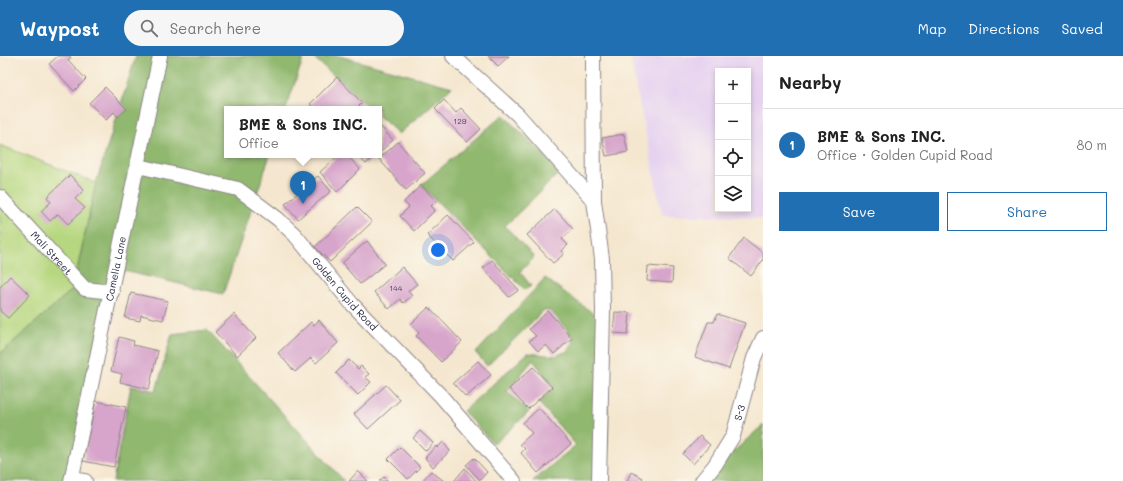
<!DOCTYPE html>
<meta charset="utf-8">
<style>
body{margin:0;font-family:Mali,sans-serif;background:#f6f6f6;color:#222}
.controls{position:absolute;right:12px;top:12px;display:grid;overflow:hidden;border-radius:0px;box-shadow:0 2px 6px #0003}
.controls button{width:36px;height:36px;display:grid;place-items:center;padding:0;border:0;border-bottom:1px solid #e0e0e0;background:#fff;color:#222;font:20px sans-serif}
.you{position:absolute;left:438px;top:194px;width:14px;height:14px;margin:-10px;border:3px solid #fff;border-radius:50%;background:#1a73e8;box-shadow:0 0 0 6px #1a73e833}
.badge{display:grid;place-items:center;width:26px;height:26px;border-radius:50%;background:#1f6fb2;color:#fff;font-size:13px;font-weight:700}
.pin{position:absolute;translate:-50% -33px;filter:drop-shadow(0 1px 2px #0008)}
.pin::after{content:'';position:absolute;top:21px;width:14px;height:12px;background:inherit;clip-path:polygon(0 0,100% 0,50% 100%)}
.popup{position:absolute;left:224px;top:50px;width:158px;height:52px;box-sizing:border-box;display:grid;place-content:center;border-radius:0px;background:#fff;filter:drop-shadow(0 1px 3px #0005);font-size:13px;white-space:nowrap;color:#767676}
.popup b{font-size:15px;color:#222}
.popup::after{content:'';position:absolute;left:50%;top:100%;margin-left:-8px;border:8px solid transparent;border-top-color:#fff}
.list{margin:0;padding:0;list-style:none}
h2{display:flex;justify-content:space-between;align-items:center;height:52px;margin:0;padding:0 16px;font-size:17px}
h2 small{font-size:13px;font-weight:400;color:#767676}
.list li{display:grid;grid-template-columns:26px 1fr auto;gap:12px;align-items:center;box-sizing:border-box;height:72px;padding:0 16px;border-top:1px solid #e0e0e0}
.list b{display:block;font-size:15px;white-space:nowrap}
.list p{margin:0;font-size:13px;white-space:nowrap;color:#767676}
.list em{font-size:13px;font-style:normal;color:#767676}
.actions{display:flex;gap:8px;padding:12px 16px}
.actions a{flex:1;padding:9px 0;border:1px solid #1f6fb2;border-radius:0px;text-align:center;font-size:14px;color:#1f6fb2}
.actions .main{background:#1f6fb2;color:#fff}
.icon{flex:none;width:22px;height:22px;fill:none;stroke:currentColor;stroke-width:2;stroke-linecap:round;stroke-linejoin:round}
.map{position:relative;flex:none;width:763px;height:425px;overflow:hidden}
header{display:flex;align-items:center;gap:24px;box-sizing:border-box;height:56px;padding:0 20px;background:#1f6fb2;color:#fff}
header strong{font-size:19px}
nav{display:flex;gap:22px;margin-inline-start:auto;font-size:14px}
.search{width:280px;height:36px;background:#f6f6f6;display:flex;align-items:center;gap:10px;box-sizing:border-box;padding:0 14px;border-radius:22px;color:#767676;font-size:15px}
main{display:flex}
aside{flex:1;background:#fff}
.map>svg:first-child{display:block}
</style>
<header>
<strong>Waypost</strong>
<div class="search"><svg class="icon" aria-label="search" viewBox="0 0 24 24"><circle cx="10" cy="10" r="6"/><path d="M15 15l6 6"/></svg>Search here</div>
<nav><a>Map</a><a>Directions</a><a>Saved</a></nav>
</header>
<main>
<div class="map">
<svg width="763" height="425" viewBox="0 0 763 425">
<rect width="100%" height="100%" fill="#fbf7ec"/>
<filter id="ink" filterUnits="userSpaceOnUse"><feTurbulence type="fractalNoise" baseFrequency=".025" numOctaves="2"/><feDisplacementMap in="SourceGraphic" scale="8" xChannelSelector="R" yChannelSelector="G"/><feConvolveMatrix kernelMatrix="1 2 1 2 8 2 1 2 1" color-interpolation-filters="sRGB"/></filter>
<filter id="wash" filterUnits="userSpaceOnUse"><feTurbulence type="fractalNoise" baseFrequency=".012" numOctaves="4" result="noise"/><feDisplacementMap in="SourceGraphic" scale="16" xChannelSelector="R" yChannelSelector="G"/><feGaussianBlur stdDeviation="0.9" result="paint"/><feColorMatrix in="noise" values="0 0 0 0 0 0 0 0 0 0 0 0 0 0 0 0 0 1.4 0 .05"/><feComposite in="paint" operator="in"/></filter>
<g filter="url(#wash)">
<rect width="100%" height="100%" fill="#f5e7cf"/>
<path fill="#e6d2f0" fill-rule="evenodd" d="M630,0h133v162l-101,-3zM718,15h30v138h-30z"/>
<path fill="#b6d77f" stroke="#6c7c5d" d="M0,89l96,38 -23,106 -73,65z"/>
<g fill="#90b86e" stroke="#596d54">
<path d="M136,0h168l-18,53h-59v46h43l-47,139 -99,-23 -12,21 -41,189h-71v-127l73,-65 23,-106z"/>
<path d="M312,0h27l113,31 -53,47 -20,-18v-7h-8z"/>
<path d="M503,59l58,56 -56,55 29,31 -14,15 11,14 -6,4 -104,-105z"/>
<path d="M545,222l60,44 3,96 -1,63h-74l43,-36 -37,-42 15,-16 -21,-27 -26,31 22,21 -35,32 -31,-33 65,-58 27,3 13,-5 6,-13 -23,-27 -7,-1 -57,56 -11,-13z"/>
<path d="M207,274l137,151h-231l18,-95 25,5 16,-57z"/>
<path d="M763,369v56h-61l7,-7z"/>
</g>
<g id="blocks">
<g fill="#d7a4cb">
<path d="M58,0h11l2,1 -3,3 18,19 -12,12 -25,-27z"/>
<path d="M488,0h21l-11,10z"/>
<path d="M337,21l25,26 -6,6h-41l-5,-5z"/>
<path d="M105,31l22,22 -9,8 -4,-5 -8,8 -17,-17z"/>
<path d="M444,44l12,13 5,-5 20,21 -14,13 -32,-33z"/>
<path d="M379,69l14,15 -14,13z"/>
<path d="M624,78l4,18 -22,4 -4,-18z"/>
<path d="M398,86l27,31 -19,17 -27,-31z"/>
<path d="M339,99h8l13,14 -23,23 -17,-20z"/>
<path d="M357,99h19l-10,9z"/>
<path d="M70,119l14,15 -9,9 10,9 -17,16 -10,-10 -8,7 -9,-10 10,-9 -4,-5z"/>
<path d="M318,120l13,15 -33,28 -13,-15z"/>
<path d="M421,129l15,16 -5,5 4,4 -21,21 -14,-15 9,-9 -5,-5z"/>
<path d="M357,151l15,15 -42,40 -15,-15z"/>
<path d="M555,153l18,20 -11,10 6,6 -7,6 3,3 -11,9 -26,-28z"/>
<path d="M448,159l26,27 -21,19 -26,-26z"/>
<path d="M744,182l19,15v7l-12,16 -22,-18z"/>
<path d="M367,185l18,23 -25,20 -18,-21z"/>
<path d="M492,204l27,30 -10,7 -26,-29z"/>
<path d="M648,210l25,2 -1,15 -25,-2z"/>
<path d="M402,211l15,17 -9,7 4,5 -9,7 -3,-4 -11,10 -15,-17z"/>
<path d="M10,220l20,19 -22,23 -8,-7v-24z"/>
<path d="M131,237l37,8 -5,19 -22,-5 -1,6 -15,-3z"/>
<path d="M429,251l33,35 -21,20 -25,-26 3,-3 -8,-9z"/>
<path d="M548,255l24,27 -18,16 -8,-9 -8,6 -9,-10 7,-5 -7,-7z"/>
<path d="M615,256l15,1 -2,21 -15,-1z"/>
<path d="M234,258l22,24 -19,18 -22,-24z"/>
<path d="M717,258l28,9 -16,46 -34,-12 13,-35h6z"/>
<path d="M319,264l19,23 -22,20 -5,-5 -16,14 -17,-19 33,-31 3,3z"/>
<path d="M119,281l15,4 -1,4 25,6 -9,38 -29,-7 2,-8 -11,-3z"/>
<path d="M349,304l9,9 3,-3 8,8 -4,3 6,5 -13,13 -22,-22z"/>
<path d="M478,305l13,14 -25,22 -13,-14z"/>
<path d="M533,311l19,20 -24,22 -19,-20z"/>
<path d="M386,329l14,15 -32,29 -14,-15z"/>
<path d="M96,345l30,6 -12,60 -31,-6z"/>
<path d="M539,352l32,36 -33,29 -17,-20 4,-4 -5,-5 12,-11 -9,-10z"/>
<path d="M420,375l13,12 -7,8 -13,-13z"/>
<path d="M700,380l10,9 -17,19 -10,-10z"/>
<path d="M443,386l7,9 -17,16 -8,-9 11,-12 1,2z"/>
<path d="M400,391l20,20 -12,12 -20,-20z"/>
<path d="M474,402l13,14 -7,8 -14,-15z"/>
<path d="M465,412l11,13h-22z"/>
<path d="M358,415l10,10h-19z"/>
<path d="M431,415l13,10h-22z"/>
<path d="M631,416l12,6 -2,3h-14z"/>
<path d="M384,421l4,4h-9z"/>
</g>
</g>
</g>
<g filter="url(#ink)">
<use href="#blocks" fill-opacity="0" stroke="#8c8485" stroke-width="1"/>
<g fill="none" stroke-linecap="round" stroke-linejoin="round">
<g stroke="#8c8485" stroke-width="16">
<g id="street">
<path d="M453,0l65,59 76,86 8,58 1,52 -4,170"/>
<path d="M593,0l1,145"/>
<path id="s1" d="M138,110l100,23 40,30 17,16 57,69 89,92 73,85"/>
<path id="s2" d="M0,141l85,92 27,3"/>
<path d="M72,422l13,3"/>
<path id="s3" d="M71,425l89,-425"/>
<path id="s4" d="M702,425l13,-16 18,-29 21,-78 9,-20"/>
</g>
</g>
<use href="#street" stroke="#fff" stroke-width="14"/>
</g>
</g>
<g text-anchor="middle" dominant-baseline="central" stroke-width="3" stroke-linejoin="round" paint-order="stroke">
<g font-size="8" fill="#4f425f">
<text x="460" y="65">129</text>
<text x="396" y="232">144</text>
</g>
<g font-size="10" fill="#22223b" stroke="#fbf7ec">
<text stroke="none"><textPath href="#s2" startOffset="76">Mali Street</textPath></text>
<text stroke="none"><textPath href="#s3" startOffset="217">Camelia Lane</textPath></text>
<text stroke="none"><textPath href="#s1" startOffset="253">Golden Cupid Road</textPath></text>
<text stroke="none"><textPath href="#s4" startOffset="79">S-3</textPath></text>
</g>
</g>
</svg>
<div class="controls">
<button>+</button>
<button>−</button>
<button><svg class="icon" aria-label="locate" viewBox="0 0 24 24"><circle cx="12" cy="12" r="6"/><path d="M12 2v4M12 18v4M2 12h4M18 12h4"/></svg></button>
<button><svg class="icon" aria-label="layers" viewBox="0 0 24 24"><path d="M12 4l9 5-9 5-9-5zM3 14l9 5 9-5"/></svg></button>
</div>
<div class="you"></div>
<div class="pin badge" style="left:303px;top:148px">1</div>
<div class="popup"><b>BME &amp; Sons INC.</b>Office</div>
</div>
<aside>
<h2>Nearby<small></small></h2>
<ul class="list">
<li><span class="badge">1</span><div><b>BME &amp; Sons INC.</b><p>Office · Golden Cupid Road</p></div><em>80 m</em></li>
</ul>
<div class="actions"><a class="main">Save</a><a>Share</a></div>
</aside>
</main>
